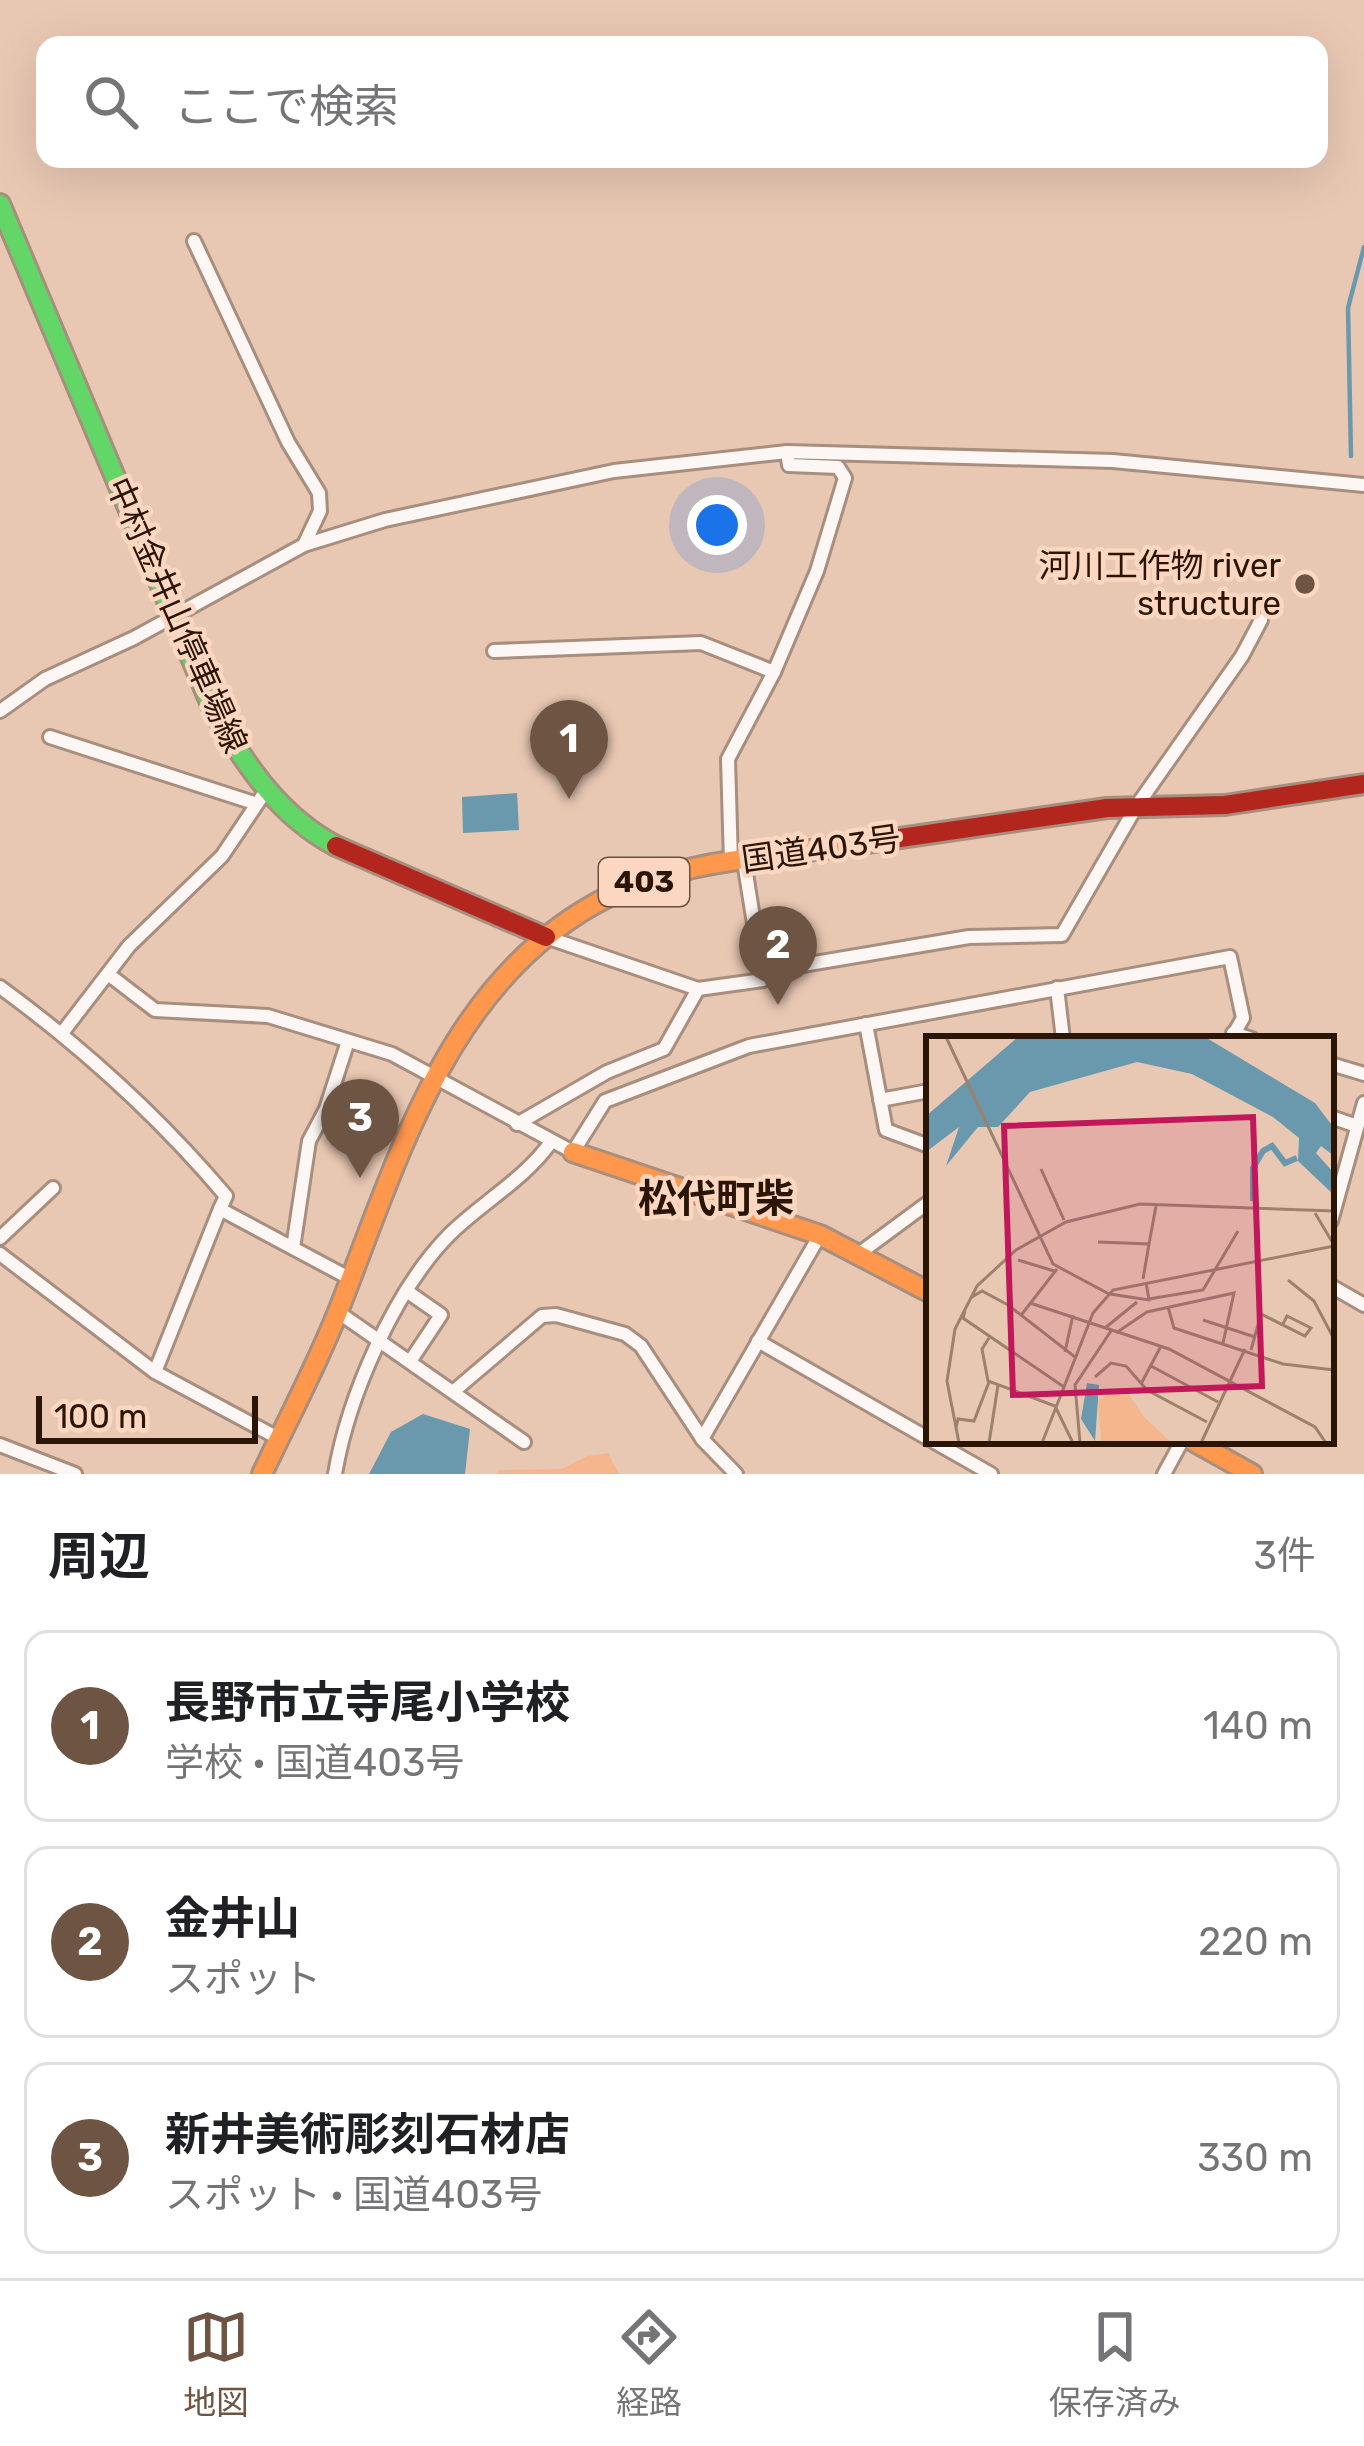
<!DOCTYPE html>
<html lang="ja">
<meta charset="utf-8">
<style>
body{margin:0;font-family:Rubik,"Noto Sans JP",sans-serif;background:#f2f2f2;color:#202124}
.scale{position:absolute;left:36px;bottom:30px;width:222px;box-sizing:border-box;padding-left:12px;border:6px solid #2a1507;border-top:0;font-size:33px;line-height:42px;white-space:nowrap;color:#2a1507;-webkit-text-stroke:9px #fbd6c0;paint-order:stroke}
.you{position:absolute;left:717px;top:525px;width:42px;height:42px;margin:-30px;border:9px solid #fff;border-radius:50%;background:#1a73e8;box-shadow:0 0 0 18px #1a73e833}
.badge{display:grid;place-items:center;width:78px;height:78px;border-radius:50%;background:#6d5443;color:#fff;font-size:39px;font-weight:700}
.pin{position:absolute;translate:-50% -99px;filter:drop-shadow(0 3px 6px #0008)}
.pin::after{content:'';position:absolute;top:63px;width:42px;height:36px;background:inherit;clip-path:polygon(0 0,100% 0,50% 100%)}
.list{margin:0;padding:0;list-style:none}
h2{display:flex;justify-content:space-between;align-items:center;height:156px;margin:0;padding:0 48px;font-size:51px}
h2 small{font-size:39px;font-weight:400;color:#757577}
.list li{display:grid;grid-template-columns:78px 1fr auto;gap:36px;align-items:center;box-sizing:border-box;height:192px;margin:0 24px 24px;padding:0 24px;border:3px solid #e0e0e0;border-radius:24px}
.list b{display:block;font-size:45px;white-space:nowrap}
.list p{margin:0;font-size:39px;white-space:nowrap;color:#757577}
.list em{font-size:39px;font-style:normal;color:#757577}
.icon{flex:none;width:66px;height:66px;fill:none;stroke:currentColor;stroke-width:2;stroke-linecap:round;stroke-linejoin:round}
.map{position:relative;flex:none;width:1364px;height:1474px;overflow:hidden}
.search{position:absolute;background:#fff;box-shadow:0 12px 48px #0002;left:36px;right:36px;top:36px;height:132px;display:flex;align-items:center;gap:30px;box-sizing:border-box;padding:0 42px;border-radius:24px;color:#757577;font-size:45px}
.sheet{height:804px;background:#fff}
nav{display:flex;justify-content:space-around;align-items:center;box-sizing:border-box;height:168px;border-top:3px solid #e0e0e0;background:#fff;font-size:33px;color:#757577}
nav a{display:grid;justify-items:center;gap:6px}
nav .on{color:#6d5443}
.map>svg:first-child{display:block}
</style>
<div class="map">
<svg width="1364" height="1474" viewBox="0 0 1364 1474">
<rect width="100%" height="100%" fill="#e9c8b3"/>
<path fill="#f5b68e" d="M608,1453l11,21h-123l3,-4 63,-1 25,-13z"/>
<g fill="#6a98ac">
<path d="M517,793l2,37 -56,3 -1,-36z"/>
<path d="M423,1414l47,15 -5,45h-96l22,-42z"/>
</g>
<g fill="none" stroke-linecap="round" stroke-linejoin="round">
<path stroke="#6a98ac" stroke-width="4.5" d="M1351,456l-3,-148 16,-61"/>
<g stroke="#a78e7e" stroke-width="18">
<g id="street">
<path d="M194,241l94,201 31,51 1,18 -16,34"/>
<path d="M494,651l207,-8 73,29 -46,87 3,103"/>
<path d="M774,672l43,-101 28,-93 -7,-11 -49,-2 -2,-13"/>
<path d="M0,711l45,-32 89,-41 170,-93 81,-25 229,-49 173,-19 326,9 251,24"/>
<path d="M50,737l204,66"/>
<path d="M546,937l152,52 65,-9 -19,-119"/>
<path d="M761,972l208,-35 93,-2 74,-128 106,-151 19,-36"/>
<path d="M108,974l47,36 113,6 124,38 181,98 32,-51 144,-55 481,-89 13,61 -12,21"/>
<path d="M0,987c82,60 160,131 226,209l-6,13 129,69"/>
<path d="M1057,988l6,51"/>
<path d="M866,1024l20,106 43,16"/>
<path d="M62,1033l67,-87 93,-90 43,-64"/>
<path d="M1233,1033l19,6"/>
<path d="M1331,1064l33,10"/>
<path d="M880,1100l49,-9"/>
<path d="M1331,1117l26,9"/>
<path d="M517,1124l90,-52 57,-23 34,-60"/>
<path d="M1331,1221l33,-118"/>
<path d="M0,1238l53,-50"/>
<path d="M293,1248l16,-107 17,-32 22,-68"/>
<path d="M860,1253l69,-51"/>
<path d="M0,1254l155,118 123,66"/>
<path d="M1331,1286l33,19"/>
<path d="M408,1292l33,23 -30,45"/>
<path d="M338,1312l186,130"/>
<path d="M758,1341l171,98"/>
<path d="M155,1372l65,-163"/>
<path d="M454,1391l88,-75 14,-1 69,19 16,12 62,94 33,34"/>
<path d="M702,1439l118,-204"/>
<path d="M933,1441l58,33"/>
<path d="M0,1445l75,29"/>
<path d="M335,1474c13,-77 59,-183 114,-239 32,-32 75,-55 102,-93"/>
<path d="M1164,1474l18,-33"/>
</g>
</g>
<g stroke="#a78e7e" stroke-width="24">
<path id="fast" d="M0,204l214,508c32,53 65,104 122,134"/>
</g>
<g stroke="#a78e7e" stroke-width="24">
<g id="slow">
<path d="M573,1152l247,83 109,57"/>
<path d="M1193,1441l59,33"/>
<path d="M262,1474c26,-55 55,-109 77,-165 61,-155 111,-336 273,-414 72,-35 162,-39 240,-50"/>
</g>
</g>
<g stroke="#a78e7e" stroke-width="24">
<g id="jam">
<path d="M852,845l255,-37 118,-3 139,-21"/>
<path d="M336,846l210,91"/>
</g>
</g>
<use href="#street" stroke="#fcf7f4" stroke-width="12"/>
<use href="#fast" stroke="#63d668" stroke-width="18"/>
<use href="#slow" stroke="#ff974d" stroke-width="18"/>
<use href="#jam" stroke="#b3261e" stroke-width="18"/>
</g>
<circle fill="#6d5443" stroke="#fbd6c0" stroke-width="4.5" cx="1305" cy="584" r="12"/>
<g text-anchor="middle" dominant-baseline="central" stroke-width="9" stroke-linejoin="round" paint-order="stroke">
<rect fill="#fbd6c0" stroke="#694f3e" stroke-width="3" x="599" y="858" width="90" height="48" rx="9"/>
<g font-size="30" font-weight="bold" fill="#2a1507">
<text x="644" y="882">403</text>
</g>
<g font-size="33" fill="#2a1507" stroke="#fbd6c0" text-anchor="end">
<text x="1281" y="565">河川工作物 river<tspan x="1281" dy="38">structure</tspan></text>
</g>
<g font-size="33" fill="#2a1507" stroke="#fbd6c0">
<text transform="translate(177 615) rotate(66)">中村金井山停車場線</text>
<text transform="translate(821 849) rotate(-8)">国道403号</text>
</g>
<g font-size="39" font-weight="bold" fill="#2a1507" stroke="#fbd6c0">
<text x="716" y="1199">松代町柴</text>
</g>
</g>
<g transform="translate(926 1036)">
<rect width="408" height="408" fill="#e9c8b3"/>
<path d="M198,351l20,30 28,26h-71l-3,-43z" fill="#f5b68e"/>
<path d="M92,1h187l110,66 19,25v28l-13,-10 -5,7 18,20v22l-36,-34 1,-23 -26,-21 -81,-43 -55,-12 -107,30 -32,35h-20l-32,39 13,-39 -33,25v-36zM161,347l12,2 -4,56 -14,-22z" fill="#6a98ac"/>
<path fill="none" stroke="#6a98ac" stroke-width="6" d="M327,165v-33l10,-17 9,-5 13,17 12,-5"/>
<path fill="none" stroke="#9d806e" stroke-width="3" d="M20,1l107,227 56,30M115,133l23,51M389,177l19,32M172,206l51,2 -6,35M223,208l7,-38M92,224l36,11M362,244l26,21 20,38M184,258l39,6 -3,-18M46,261l10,-6 26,14 67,52M223,263l54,-9 35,-59M104,267l139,46 146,78 11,16M242,271l6,21 109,36 51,6M39,275l-2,7 101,69M96,278l35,-45M277,284l52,17M179,292l32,-26M190,297l31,-21 87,-19 -11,50M63,302l-7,11 6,32 67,25 18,37M325,314l10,-36 44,22 6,-8 -24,-12 -4,8M139,316l8,-37M225,330l67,36M169,341l16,-14 15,3 21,24 60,32M215,348l20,-38M30,392l2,-9 16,2 15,-39M33,407l-12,-62 8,-52 22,-43 39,-36 50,-28 74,-18 194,7M63,407l9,-58M116,407l51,-130 20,-23 221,-44M154,407l-5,-58 36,-54M275,407l44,-94"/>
<path fill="#c2185b" fill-opacity="0.15" stroke="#c2185b" stroke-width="6" d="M327,81l9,269 -249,9 -9,-269z"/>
<rect width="408" height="408" fill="none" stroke="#2a1507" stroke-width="6"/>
</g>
</svg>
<div class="scale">100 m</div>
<div class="you"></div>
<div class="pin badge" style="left:569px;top:799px">1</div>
<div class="pin badge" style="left:778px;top:1005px">2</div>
<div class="pin badge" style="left:360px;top:1178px">3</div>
<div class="search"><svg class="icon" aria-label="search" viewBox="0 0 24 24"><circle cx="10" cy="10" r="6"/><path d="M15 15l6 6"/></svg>ここで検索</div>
</div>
<section class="sheet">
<h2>周辺<small>3件</small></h2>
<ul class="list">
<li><span class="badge">1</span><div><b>長野市立寺尾小学校</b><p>学校 · 国道403号</p></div><em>140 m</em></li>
<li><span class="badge">2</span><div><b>金井山</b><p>スポット</p></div><em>220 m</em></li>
<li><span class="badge">3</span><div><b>新井美術彫刻石材店</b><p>スポット · 国道403号</p></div><em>330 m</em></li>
</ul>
</section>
<nav>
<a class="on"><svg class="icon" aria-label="map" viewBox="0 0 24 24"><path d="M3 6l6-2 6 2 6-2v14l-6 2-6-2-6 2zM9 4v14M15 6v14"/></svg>地図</a>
<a><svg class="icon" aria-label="directions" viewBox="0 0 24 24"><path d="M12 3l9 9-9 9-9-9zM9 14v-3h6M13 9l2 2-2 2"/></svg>経路</a>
<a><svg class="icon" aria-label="saved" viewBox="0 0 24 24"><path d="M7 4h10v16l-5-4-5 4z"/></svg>保存済み</a>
</nav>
